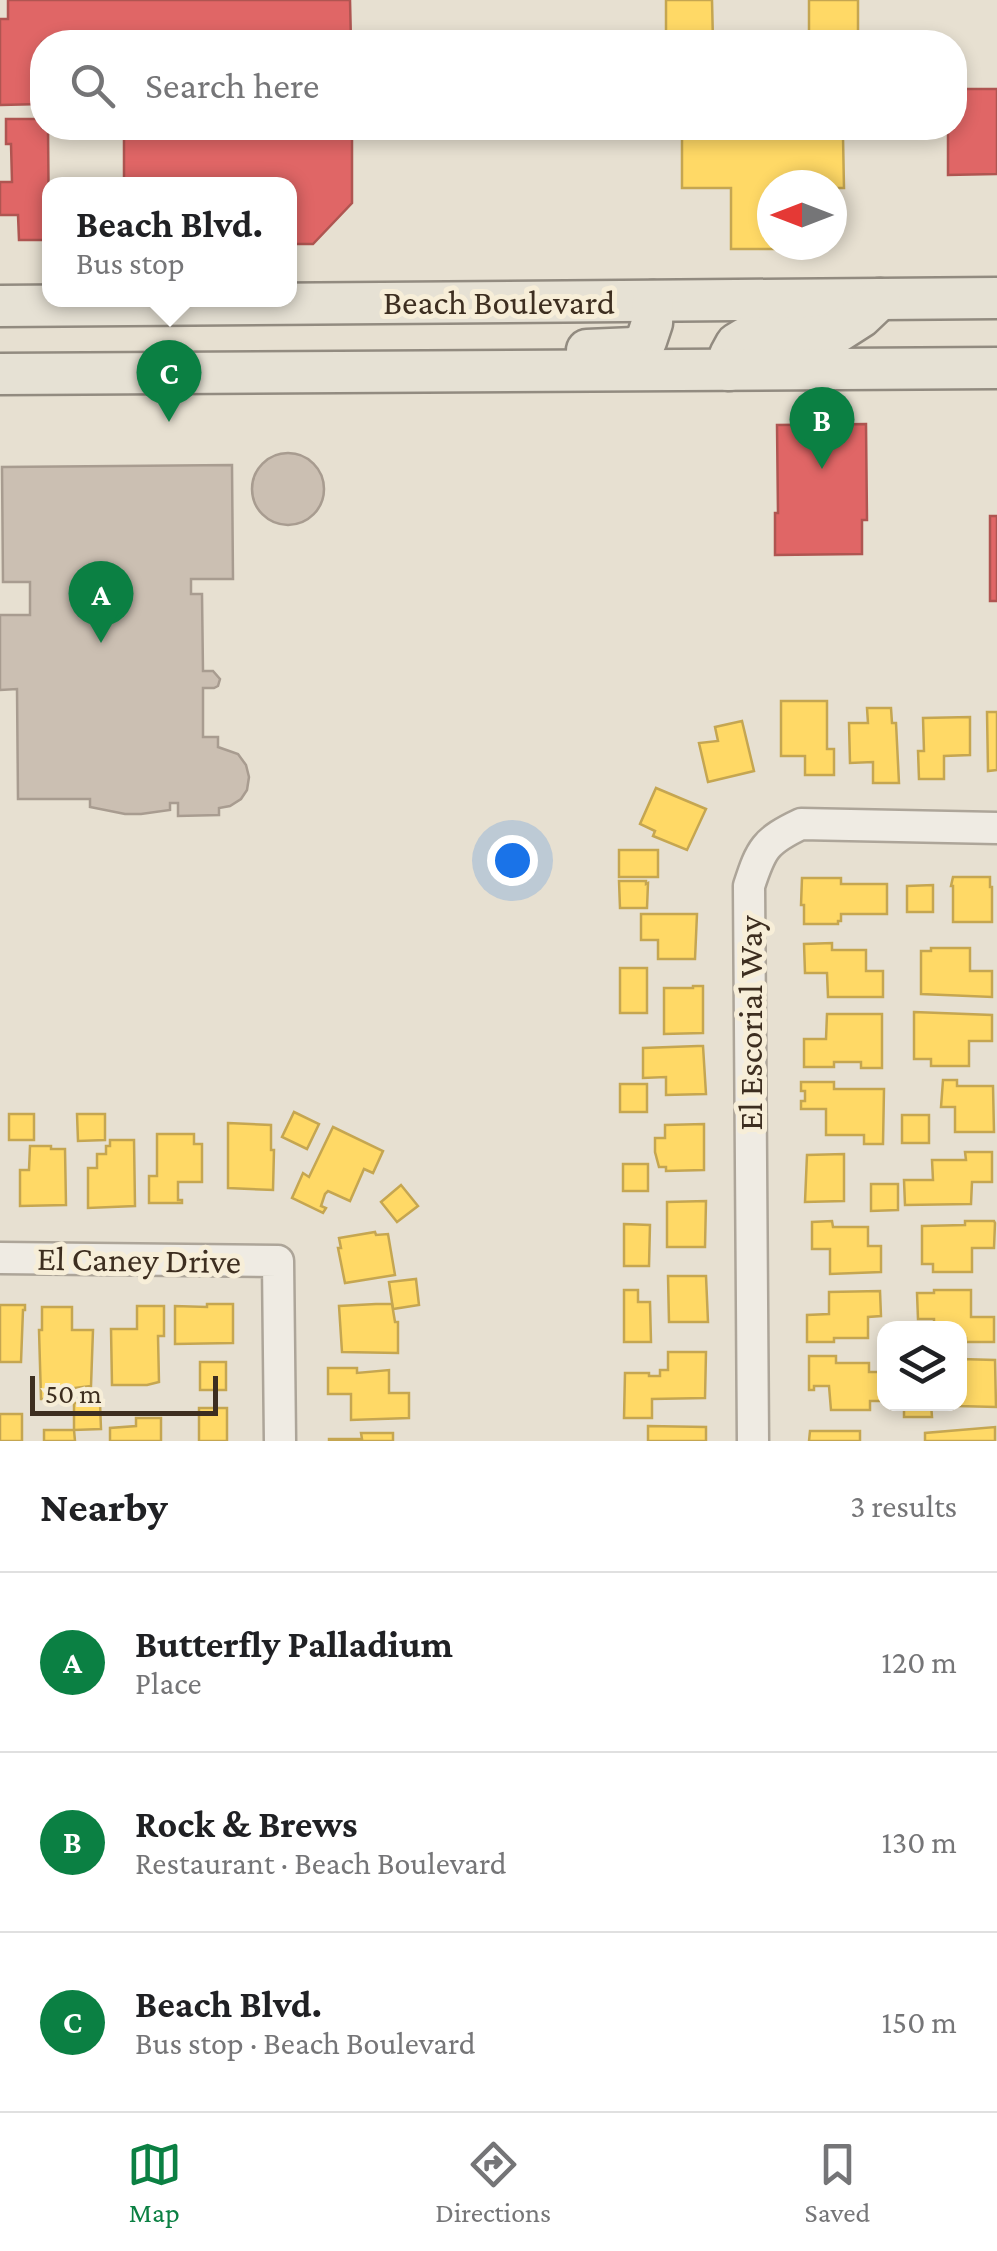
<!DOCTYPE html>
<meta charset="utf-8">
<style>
body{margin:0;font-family:"Crimson Pro",serif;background:#f2f2f2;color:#202124}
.controls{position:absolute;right:30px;bottom:30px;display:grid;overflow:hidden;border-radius:20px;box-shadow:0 5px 15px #0003}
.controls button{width:90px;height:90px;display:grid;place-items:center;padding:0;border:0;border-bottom:2px solid #e0e0e0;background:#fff;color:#202124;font:50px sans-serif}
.compass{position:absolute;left:757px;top:170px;width:90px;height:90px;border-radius:50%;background:#fff;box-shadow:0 5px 15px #0003;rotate:270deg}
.scale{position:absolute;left:30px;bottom:25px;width:188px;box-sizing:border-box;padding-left:10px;border:5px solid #3d2e20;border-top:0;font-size:28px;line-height:35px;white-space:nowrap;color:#3d2e20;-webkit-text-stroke:8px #f7eed8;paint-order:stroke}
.you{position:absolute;left:512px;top:860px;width:35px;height:35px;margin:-25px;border:8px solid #fff;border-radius:50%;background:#1a73e8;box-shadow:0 0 0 15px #1a73e833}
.badge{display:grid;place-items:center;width:65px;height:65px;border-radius:50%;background:#0b8043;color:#fff;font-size:32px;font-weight:700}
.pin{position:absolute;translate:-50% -82px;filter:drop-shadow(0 2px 5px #0008)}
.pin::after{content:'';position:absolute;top:52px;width:35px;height:30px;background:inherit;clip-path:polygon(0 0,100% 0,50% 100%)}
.popup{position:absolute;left:42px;top:177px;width:255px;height:130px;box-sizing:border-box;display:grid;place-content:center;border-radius:20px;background:#fff;filter:drop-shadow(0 2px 8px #0005);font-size:32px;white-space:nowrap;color:#757577}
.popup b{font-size:38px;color:#202124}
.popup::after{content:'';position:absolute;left:50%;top:100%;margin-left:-20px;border:20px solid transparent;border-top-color:#fff}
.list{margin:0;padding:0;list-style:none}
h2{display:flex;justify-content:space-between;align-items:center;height:130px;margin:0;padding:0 40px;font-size:42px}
h2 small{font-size:32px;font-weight:400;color:#757577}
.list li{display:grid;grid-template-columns:65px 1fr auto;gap:30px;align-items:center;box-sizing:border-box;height:180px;padding:0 40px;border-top:2px solid #e0e0e0}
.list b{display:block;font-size:38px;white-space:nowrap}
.list p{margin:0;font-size:32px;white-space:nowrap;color:#757577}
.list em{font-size:32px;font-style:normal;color:#757577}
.icon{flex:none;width:55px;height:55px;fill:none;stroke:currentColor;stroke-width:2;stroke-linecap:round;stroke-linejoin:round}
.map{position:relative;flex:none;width:997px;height:1441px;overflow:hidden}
.search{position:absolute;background:#fff;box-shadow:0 5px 15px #0003;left:30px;right:30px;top:30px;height:110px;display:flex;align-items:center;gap:25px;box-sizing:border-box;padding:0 35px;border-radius:40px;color:#757577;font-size:38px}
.sheet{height:670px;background:#fff}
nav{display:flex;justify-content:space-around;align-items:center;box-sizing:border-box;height:140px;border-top:2px solid #e0e0e0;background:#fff;font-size:28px;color:#757577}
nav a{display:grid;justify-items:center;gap:5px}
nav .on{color:#0b8043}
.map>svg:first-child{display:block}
</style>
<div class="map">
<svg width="997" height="1441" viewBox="0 0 997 1441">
<rect width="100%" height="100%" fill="#e7e0d1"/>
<g fill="#ffd966" stroke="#c5a651" stroke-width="2.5">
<path d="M666,0h46l1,42h-47z"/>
<rect x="809" y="0" width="49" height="42"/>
<path d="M667,128h46v9h16v-9h51v8l30,-1v-7h49v9h-16l1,51h-12v-3h-60v60h7v4h-48v-61h-49v-55h-15z"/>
<path d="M781,701h46v48h7v26h-29v-19h-24z"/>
<path d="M867,708h24l1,15h4l3,60h-26v-21l-23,1 -1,-40h19z"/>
<path d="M987,712h10v58l-9,1z"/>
<path d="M970,717v38l-26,1v23h-25l-1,-28h6l-1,-33z"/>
<path d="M742,721l12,50 -46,11 -9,-39 19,-2 -3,-14z"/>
<path d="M656,788l50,21 -19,41 -34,-14 2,-5 -15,-7z"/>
<rect x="619" y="850" width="39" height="27"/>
<path d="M953,877h37v10h2v35h-39v-36h-2z"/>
<path d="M802,878h39v6h46v30h-46v7h-3v3h-34v-19h-3z"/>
<path d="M619,881h27v3l2,-1 -1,25h-27z"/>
<path d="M933,885v27h-26v-26z"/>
<path d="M641,914h56l-2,45h-37v-19h-17z"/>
<path d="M832,943v7h34v21h17v26h-55l-1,-24h-22l-1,-29z"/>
<path d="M931,948h39v23h22v26l-71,-3v-43h10z"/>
<rect x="620" y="968" width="27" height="45"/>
<path d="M693,986h10v47l-39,1v-46h29z"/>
<path d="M914,1012l78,3v26h-23v25h-38v-7h-17z"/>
<path d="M827,1014h55v54h-21v-6h-27v5h-30v-28h22z"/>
<path d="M698,1046h5l3,48 -40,1v-18l-23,1v-30z"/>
<path d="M943,1080h14v6h36l1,46h-39v-25h-14z"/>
<path d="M801,1082h33v7h50l-1,55h-19v-9h-38v-26h-25v-8h4v-10h-4z"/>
<rect x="620" y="1084" width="27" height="28"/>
<path d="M294,1112l25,12 -12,25 -25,-12z"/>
<rect x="9" y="1114" width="25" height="26"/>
<path d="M77,1114h28v26l-27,1z"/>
<rect x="902" y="1115" width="27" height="28"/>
<path d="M228,1123l43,2v25h3l-1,40 -45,-2z"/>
<path d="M704,1124v46l-38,1v-4h-7l-4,-15v-14h10v-13z"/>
<path d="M333,1127l50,24 -10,22 -9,-4 -14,32 -22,-10 -3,3 -4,12 5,2 -3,5 -31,-15 11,-25 6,4z"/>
<path d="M157,1134h37v10h8v38h-24v18h4v3h-33v-27h8z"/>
<path d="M110,1140h24l1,66 -47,2v-40h9v-14h9v-8h4z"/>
<path d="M30,1146h21v3h14l1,56 -46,1v-36h9z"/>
<path d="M965,1152h27v30h-20l-1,22 -66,1 -1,-25h29l-1,-20h34z"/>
<path d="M844,1154v47l-39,1 2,-47z"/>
<rect x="623" y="1164" width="25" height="27"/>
<path d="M871,1184h27v26l-27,1z"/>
<path d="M401,1185l17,21 -21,16 -16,-20z"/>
<path d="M706,1201l-1,46h-38v-45z"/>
<path d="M832,1221l1,6h35v19h13v26l-51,2v-25h-18v-27z"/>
<path d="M965,1221h29l1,2 -1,25h-22v24h-39v-8h-11v-38l43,-1z"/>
<path d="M624,1224l26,1 -1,41h-25z"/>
<path d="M375,1232l1,3 12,-1 7,41 -50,8 -7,-35h3l-2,-10z"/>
<path d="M668,1276h38l2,46h-39z"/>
<path d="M416,1279l3,26 -26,4 -4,-27z"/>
<path d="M624,1290h14v12h12l1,40h-27z"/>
<path d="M934,1290h37v27h23v25h-28v-4h-6v-10h-26v-9h-16l-1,-26h17z"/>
<path d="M880,1291l1,25 -13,1v21h-34v4h-27v-27l22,-1v-22z"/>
<path d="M207,1304h26v39l-58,1v-38l32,1z"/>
<path d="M376,1304h16l3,18h3v31l-56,-1 -3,-46z"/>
<path d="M0,1305h25v5h-2l-2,52h-21z"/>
<path d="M137,1306h27v30h-6l1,46 -12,3h-35l-1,-56h26z"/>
<path d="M42,1307h30v23h21l-2,56 -25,3v10h-25l-2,-69h3z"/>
<path d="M668,1352h38l-1,46 -53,1v19h-28l1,-45h24v3h11v-6h8z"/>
<path d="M809,1356h27v7h33v9h13v29h-12v9h-39l-2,-24h-15v4h-5z"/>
<path d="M960,1359l35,1 1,47 -38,-1z"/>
<rect x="200" y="1362" width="26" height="28"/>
<path d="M328,1368h29v5l32,-3v23h20v25l-58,2v-26h-23z"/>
<path d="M74,1403h26l1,26 -27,1z"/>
<path d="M904,1404h27l1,13h-28z"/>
<rect x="199" y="1408" width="28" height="33"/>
<rect x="0" y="1414" width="22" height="27"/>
<path d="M136,1418h25v23h-51v-13l26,-2z"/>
<path d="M648,1426l58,1v14h-58z"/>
<path d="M995,1427v14h-70v-8z"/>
<path d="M44,1430h30l1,11h-31z"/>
<path d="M810,1431h50v10h-51z"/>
<path d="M361,1433h32v8h-64v-2h33z"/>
</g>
<g fill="#e06666" stroke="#af5551" stroke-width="2.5">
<path d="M8,0h342l1,42h-309v62l-42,1v-86h8z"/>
<path d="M954,89h43v85l-49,1v-47h6z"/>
<path d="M6,119h36v9h6l1,112h-30l-1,-25h-18v-33h12l-1,-38h-5z"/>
<path d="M124,128h228v75l-39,41h-24v-59h-165z"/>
<path d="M866,424l1,96h-5v34l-87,1v-42h3l-1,-88z"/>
<rect x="990" y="516" width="7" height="85"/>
</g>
<g fill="#cbbfb2" stroke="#a89c90" stroke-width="2.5">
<circle cx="288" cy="489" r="36"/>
<path d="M232,465l1,114h-42v15h11l1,77h10l7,8 -2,7 -4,2h-11v49h15v10l20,7 8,11 3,12 -2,13 -6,9 -11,7 -11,2v7l-41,1v-13h-8v7l-29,4h-16l-35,-7v-8h-72l-1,-110 -17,1v-75h30v-33h-27l-1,-115z"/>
</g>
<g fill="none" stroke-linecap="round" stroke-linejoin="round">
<g stroke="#ada599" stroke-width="35">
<g id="minor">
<path d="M0,1258l278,3 2,180"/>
<path d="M753,1441l-4,-555c12,-37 16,-45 52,-62l196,4"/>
</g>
</g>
<g stroke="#928b80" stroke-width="45">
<g id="major">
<path d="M0,306l997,-8"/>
<path d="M587,350l47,-2 12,-7 6,-18 1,-22"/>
<path d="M729,370l1,-15 6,-11 10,-6 60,-1 30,-4 25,-16 19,-18"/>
<path d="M0,374l997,-6"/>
</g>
</g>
<use href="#minor" stroke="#efebe3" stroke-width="30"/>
<use href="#major" stroke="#e6e1d4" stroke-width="40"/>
</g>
<g text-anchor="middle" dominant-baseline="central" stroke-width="10" stroke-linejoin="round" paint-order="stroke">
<g font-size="35" fill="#3d2e20" stroke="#f7eed8">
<text x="499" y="302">Beach Boulevard</text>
<text transform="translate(750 1023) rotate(-90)">El Escorial Way</text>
<text transform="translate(139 1260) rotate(1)">El Caney Drive</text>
</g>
</g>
</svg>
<div class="controls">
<button><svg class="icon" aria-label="layers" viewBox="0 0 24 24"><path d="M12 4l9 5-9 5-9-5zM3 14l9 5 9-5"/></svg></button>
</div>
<svg class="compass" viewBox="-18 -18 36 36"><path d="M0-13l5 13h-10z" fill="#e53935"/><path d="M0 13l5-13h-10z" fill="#757577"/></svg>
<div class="scale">50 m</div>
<div class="you"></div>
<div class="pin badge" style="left:101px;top:643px">A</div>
<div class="pin badge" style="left:822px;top:469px">B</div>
<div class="pin badge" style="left:169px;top:422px">C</div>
<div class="popup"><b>Beach Blvd.</b>Bus stop</div>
<div class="search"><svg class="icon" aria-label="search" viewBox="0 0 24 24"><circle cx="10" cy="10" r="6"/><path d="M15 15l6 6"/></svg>Search here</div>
</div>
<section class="sheet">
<h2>Nearby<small>3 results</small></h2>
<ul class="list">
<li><span class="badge">A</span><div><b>Butterfly Palladium</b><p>Place</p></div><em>120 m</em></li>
<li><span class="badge">B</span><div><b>Rock &amp; Brews</b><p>Restaurant · Beach Boulevard</p></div><em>130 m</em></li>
<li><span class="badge">C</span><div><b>Beach Blvd.</b><p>Bus stop · Beach Boulevard</p></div><em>150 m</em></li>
</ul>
</section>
<nav>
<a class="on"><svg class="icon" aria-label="map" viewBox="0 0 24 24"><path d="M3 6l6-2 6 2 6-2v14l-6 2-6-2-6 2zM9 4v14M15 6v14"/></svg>Map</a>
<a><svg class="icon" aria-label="directions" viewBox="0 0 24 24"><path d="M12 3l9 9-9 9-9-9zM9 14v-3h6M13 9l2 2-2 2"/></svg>Directions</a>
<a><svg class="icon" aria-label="saved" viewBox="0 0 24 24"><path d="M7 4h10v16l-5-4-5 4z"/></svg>Saved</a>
</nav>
